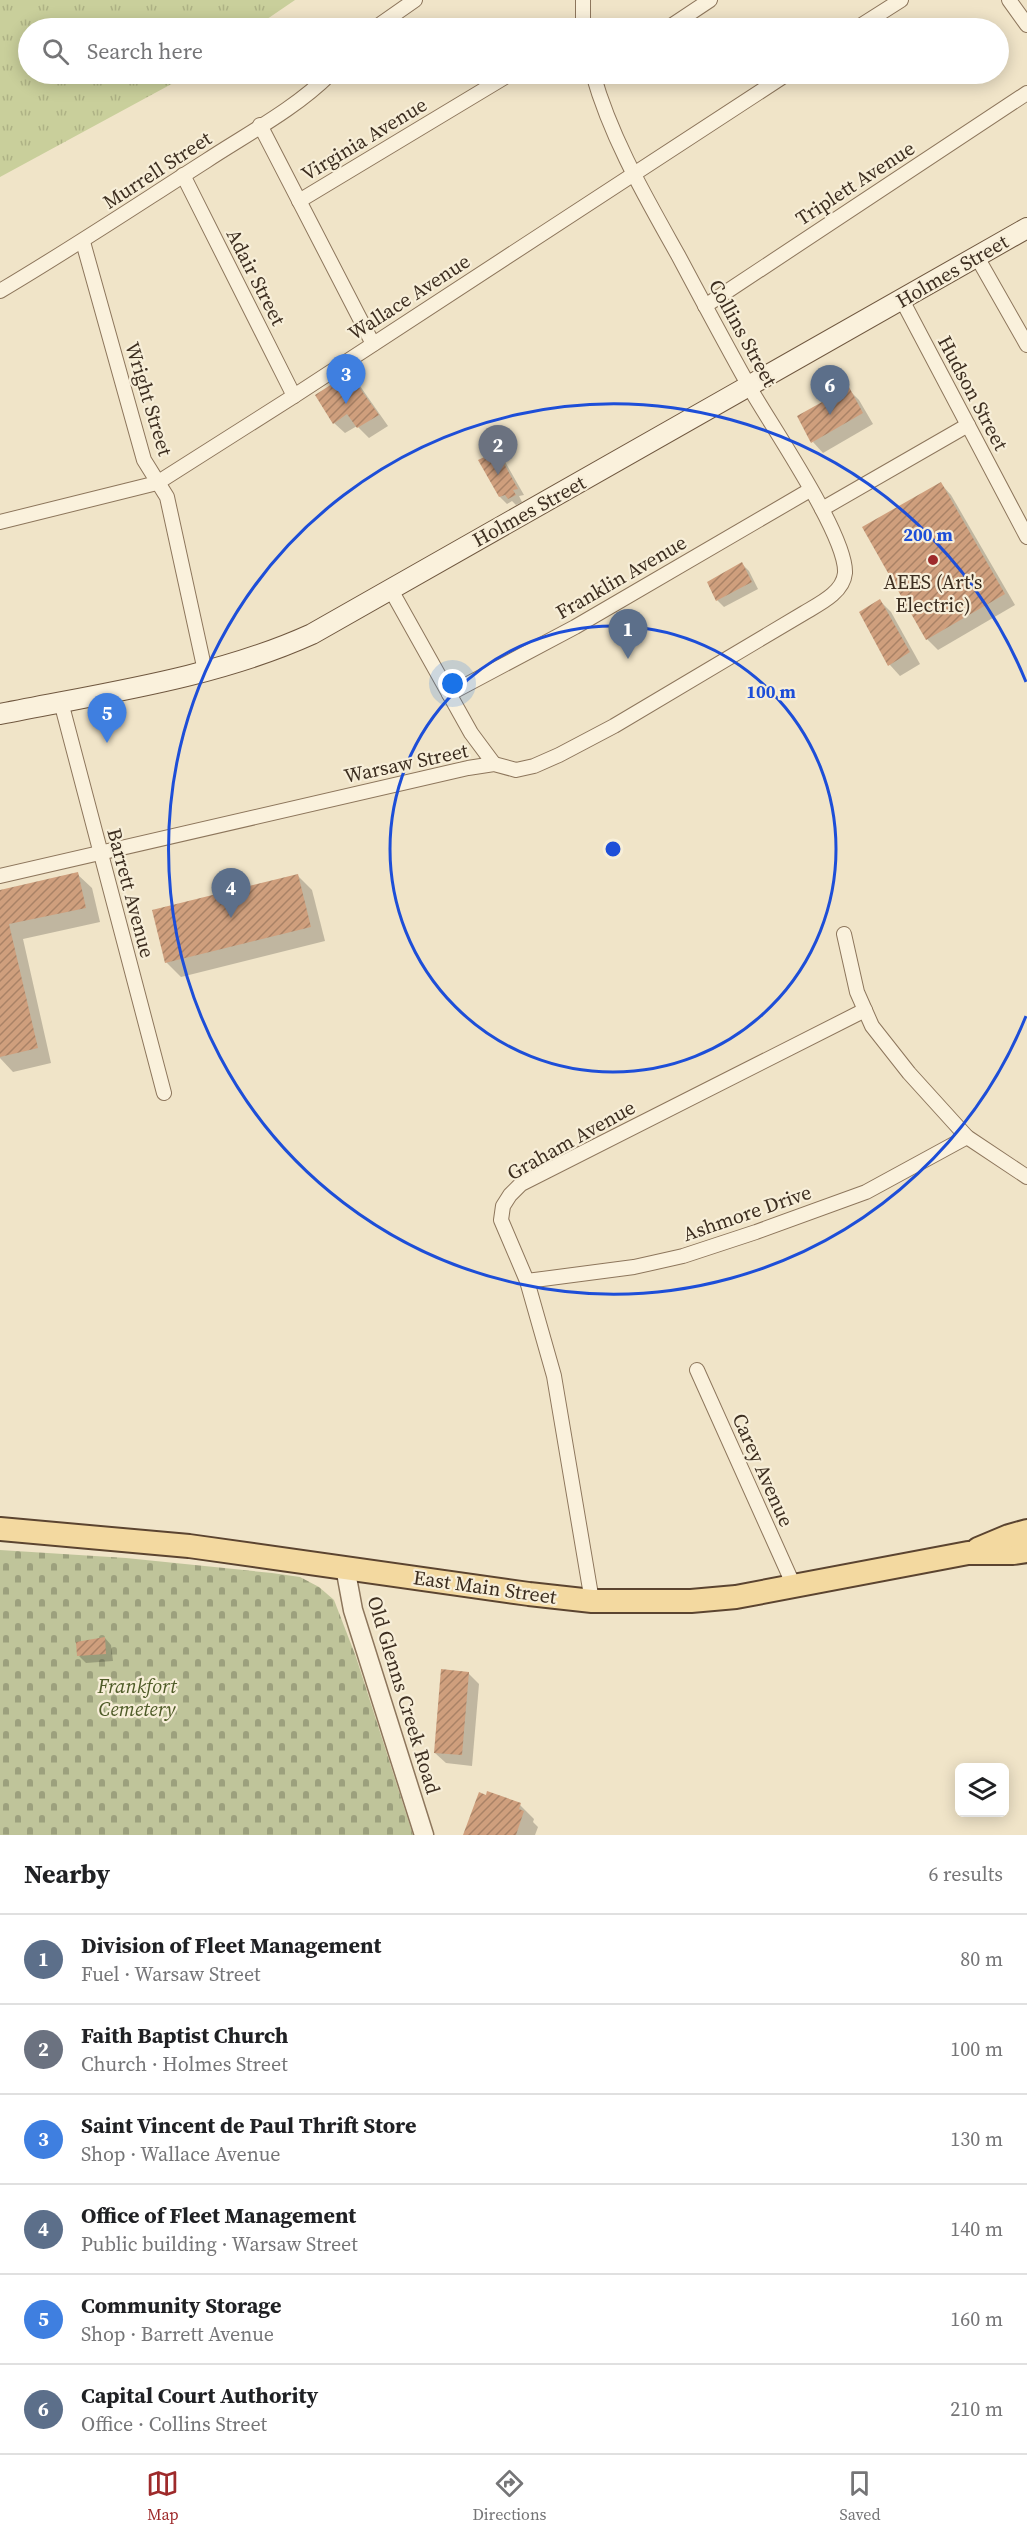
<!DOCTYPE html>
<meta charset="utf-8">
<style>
body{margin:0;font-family:"Source Serif 4",serif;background:#f2f2f2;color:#202124}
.controls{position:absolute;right:18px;bottom:18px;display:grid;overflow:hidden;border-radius:9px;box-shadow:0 3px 15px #0003}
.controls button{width:54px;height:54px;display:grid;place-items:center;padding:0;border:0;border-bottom:2px solid #e0e0e0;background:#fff;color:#202124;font:30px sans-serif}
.you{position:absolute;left:453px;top:684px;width:21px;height:21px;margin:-15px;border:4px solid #fff;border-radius:50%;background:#1a73e8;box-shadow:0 0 0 9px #1a73e833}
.badge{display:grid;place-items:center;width:39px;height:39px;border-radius:50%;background:#9e2a2b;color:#fff;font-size:20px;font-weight:700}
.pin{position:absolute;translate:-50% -50px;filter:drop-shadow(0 2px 3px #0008)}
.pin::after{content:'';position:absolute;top:32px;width:21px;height:18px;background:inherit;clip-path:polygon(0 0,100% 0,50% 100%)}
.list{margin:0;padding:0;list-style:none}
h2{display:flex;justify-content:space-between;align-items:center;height:78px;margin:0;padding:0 24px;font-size:26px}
h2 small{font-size:20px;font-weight:400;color:#757577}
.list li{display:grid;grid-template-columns:39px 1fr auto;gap:18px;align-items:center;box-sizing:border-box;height:90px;padding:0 24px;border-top:2px solid #e0e0e0}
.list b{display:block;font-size:22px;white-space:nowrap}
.list p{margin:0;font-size:20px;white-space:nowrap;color:#757577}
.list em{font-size:20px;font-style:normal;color:#757577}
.icon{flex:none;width:33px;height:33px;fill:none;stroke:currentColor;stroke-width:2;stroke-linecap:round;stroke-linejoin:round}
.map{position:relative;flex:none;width:1027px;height:1835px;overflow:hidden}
.search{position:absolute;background:#fff;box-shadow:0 3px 15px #0003;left:18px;right:18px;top:18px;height:66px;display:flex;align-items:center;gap:15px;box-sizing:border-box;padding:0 21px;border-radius:33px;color:#757577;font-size:22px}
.sheet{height:618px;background:#fff}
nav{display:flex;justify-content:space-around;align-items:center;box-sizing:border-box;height:84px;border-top:2px solid #e0e0e0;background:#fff;font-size:16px;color:#757577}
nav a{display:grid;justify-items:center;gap:3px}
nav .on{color:#9e2a2b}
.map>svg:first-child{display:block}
</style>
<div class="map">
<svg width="1027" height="1835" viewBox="0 0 1027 1835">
<defs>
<pattern id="cemetery-stones" width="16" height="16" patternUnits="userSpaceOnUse" patternTransform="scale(1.5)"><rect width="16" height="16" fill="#bfc49a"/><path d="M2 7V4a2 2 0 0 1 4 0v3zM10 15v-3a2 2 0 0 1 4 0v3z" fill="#9ca07d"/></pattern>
<pattern id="park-tufts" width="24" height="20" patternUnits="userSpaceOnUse" patternTransform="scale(1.5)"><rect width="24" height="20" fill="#c9cf9b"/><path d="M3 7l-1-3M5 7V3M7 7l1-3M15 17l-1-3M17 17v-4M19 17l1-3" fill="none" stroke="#aeb285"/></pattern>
<pattern id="building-hatch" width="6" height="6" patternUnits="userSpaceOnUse" patternTransform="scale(1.5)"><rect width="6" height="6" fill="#cf9f7d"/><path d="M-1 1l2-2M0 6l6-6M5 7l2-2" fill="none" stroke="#a98266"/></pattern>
</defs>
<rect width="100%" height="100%" fill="#f0e4c8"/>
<path fill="url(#cemetery-stones)" d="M0,1550l126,8 146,15 28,4 19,10 15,13 22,57 57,178h-413z"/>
<path fill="url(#park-tufts)" d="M0,0h295l-41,28h-226v46h162l-190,103z"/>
<g fill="#0003">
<path d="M349,375l11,11 28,40 -19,12 -12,-12 -12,7 -11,-10z"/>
<path d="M848,389l11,11 14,24 -50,29 -10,-11z"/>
<path d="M497,453l7,7 20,35 -5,1 3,6 -6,3 -4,-4 -5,3 -7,-7z"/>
<path d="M941,484l10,11 64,110 -77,45 -11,-11 -63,-112z"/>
<path d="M742,564l7,7 9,18 -34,18 -7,-7z"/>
<path d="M880,601l11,11 29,52 -20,12 -10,-11 -29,-53z"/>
<path d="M77,874l15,14 8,34 -77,17 28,124 -38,9 -13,-14v-167z"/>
<path d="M297,875l15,15 13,51 -144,36 -15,-15z"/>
<path d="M105,1638l6,7 2,16 -27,2 -7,-7z"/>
<path d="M468,1673l11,11 -7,82 -26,-3 -11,-10z"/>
<path d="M520,1805l14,14 -1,3 5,5 -3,8h-70z"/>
</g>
<g fill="url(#building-hatch)">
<path d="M349,373l30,42 -22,13 -10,-14 -14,10 -18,-29z"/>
<path d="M849,387l14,26 -52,30 -14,-27z"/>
<path d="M497,451l21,38 -5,1 3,5 -8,4 -3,-4 -6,2 -21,-37z"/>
<path d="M941,482l64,112 -79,46 -64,-113z"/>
<path d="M742,562l10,20 -36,19 -9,-19z"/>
<path d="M880,599l30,53 -22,14 -29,-54z"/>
<path d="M78,872l8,36 -77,16 29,124 -38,9v-167z"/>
<path d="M298,874l13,53 -146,36 -13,-53z"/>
<path d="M105,1637l1,17 -29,2 -1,-14z"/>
<path d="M441,1669l28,3 -7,83 -28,-2z"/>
<path d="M487,1791l34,12 -2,6 5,2 -8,24h-53l16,-43 7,3z"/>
</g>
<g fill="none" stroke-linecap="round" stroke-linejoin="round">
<g stroke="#8d765c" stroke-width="16">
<g id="minor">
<path d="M1009,0l18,25"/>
<path d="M375,28l40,-28"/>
<path d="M583,28v-28"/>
<path d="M668,28l42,-28"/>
<path d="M857,28l44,-28"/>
<path d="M260,125l113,219"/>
<path d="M183,175l111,221"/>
<path d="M299,201l211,-127"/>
<path d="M83,242l61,218 23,37 38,174"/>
<path d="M977,257l50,88"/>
<path d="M0,291c71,-42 137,-86 206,-130 41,-27 89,-52 124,-87"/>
<path d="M902,300l125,237"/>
<path d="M705,306l322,-213"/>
<path d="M822,509l146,-84"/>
<path d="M0,522l157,-39 137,-87 493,-322"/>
<path d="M391,590l80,143 23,31"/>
<path d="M449,694l126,-67 235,-137"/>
<path d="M61,702l103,391"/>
<path d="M0,876l468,-108 26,-4 22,6 18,-4 25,-11 55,-29 190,-113c15,-9 39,-20 41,-40 2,-36 -70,-142 -91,-178 -26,-46 -51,-93 -76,-140 -33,-59 -67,-117 -85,-181"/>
<path d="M844,934l13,58 15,34 37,47 58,64 60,40"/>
<path d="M527,1281l107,-14 49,-11 73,-24 110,-40 101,-55"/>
<path d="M697,1370l97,216"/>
<path d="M592,1601l-38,-225 -27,-95 -26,-61 2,-14 7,-11 11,-11 344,-174"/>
</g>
</g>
<g stroke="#8d765c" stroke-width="21">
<path id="tertiary" d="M345,1567l8,43 71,225"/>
</g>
<g stroke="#6f573f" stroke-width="22">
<path id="secondary" d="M0,714c104,-21 215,-36 312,-80l715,-406"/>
</g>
<g stroke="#5b4430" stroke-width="26">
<g id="primary">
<path d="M0,1529l189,17 340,48 63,7h99l45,-4 232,-44h45l14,-2"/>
<path d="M978,1549l31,-13 18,-5"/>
</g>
</g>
<use href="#minor" stroke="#faf1dc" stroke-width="14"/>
<use href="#tertiary" stroke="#faf1dc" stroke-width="18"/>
<use href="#secondary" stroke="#faf1dc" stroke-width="20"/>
<use href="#primary" stroke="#f3d9a0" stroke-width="22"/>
</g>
<g fill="none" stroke="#1d4ed8" stroke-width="3">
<circle cx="613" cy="849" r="223"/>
<path d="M1026 1016A445 445 0 1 1 1026 682"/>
</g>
<circle fill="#9e2a2b" stroke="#f7eed8" stroke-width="2" cx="933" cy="560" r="6"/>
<g text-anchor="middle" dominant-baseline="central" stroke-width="4.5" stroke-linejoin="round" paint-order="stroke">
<g font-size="20" fill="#3d2e20" stroke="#f7eed8">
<text transform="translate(364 139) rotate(-31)">Virginia Avenue</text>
<text transform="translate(157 170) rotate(-33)">Murrell Street</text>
<text transform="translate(855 183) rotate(-33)">Triplett Avenue</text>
<text transform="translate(952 271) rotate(-30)">Holmes Street</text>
<text transform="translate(256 277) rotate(63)">Adair Street</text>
<text transform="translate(409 297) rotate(-33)">Wallace Avenue</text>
<text transform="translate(743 333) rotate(61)">Collins Street</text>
<text transform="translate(973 393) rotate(62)">Hudson Street</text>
<text transform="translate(149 399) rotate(73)">Wright Street</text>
<text transform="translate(529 511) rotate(-29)">Holmes Street</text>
<text transform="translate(621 577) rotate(-30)">Franklin Avenue</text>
<text transform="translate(406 763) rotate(-12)">Warsaw Street</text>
<text transform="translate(131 893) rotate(75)">Barrett Avenue</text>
<text transform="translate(571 1140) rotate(-29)">Graham Avenue</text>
<text transform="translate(747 1213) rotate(-19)">Ashmore Drive</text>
<text transform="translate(763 1470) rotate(66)">Carey Avenue</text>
<text transform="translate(485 1587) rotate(8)">East Main Street</text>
<text transform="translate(404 1695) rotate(73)">Old Glenns Creek Road</text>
</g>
<g font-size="20" fill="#3d2e20" stroke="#f7eed8">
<text x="933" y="582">AEES (Art's<tspan x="933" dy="23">Electric)</tspan></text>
</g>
<g font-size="20" font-style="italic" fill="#4d5a26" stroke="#f7eed8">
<text x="137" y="1686">Frankfort<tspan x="137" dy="23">Cemetery</tspan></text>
</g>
</g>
<circle cx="613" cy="849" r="9" fill="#1d4ed8" stroke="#f7eed8" stroke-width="3"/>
<g font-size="18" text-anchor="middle" font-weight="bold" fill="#1d4ed8" stroke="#f7eed8" stroke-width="4.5" stroke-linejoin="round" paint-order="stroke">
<text x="928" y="541">200 m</text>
<text x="771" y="698">100 m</text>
</g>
</svg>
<div class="controls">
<button><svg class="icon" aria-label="layers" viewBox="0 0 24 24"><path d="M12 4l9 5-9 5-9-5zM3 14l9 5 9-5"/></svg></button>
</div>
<div class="you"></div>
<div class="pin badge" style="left:628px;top:659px;background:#5c6f8a">1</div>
<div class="pin badge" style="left:498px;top:475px;background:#6b7280">2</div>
<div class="pin badge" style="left:346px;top:404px;background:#3f7fe0">3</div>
<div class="pin badge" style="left:231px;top:918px;background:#5c6f8a">4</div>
<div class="pin badge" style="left:107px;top:743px;background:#3f7fe0">5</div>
<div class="pin badge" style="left:830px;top:415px;background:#5c6f8a">6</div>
<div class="search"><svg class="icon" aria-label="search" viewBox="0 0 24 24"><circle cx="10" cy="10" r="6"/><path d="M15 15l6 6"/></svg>Search here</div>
</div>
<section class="sheet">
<h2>Nearby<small>6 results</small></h2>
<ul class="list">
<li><span class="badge" style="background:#5c6f8a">1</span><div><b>Division of Fleet Management</b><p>Fuel · Warsaw Street</p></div><em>80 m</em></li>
<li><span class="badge" style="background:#6b7280">2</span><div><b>Faith Baptist Church</b><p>Church · Holmes Street</p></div><em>100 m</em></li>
<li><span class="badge" style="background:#3f7fe0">3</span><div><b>Saint Vincent de Paul Thrift Store</b><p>Shop · Wallace Avenue</p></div><em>130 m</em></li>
<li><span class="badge" style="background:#5c6f8a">4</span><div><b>Office of Fleet Management</b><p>Public building · Warsaw Street</p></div><em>140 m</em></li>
<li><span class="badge" style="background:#3f7fe0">5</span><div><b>Community Storage</b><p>Shop · Barrett Avenue</p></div><em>160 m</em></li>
<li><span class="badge" style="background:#5c6f8a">6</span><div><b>Capital Court Authority</b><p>Office · Collins Street</p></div><em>210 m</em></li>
</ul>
</section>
<nav>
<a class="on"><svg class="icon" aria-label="map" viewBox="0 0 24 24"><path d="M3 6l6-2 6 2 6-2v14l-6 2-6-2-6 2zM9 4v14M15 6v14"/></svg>Map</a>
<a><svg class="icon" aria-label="directions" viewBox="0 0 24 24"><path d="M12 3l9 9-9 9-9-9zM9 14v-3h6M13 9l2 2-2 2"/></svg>Directions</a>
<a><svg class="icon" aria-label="saved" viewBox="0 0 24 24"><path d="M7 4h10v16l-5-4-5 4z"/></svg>Saved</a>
</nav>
